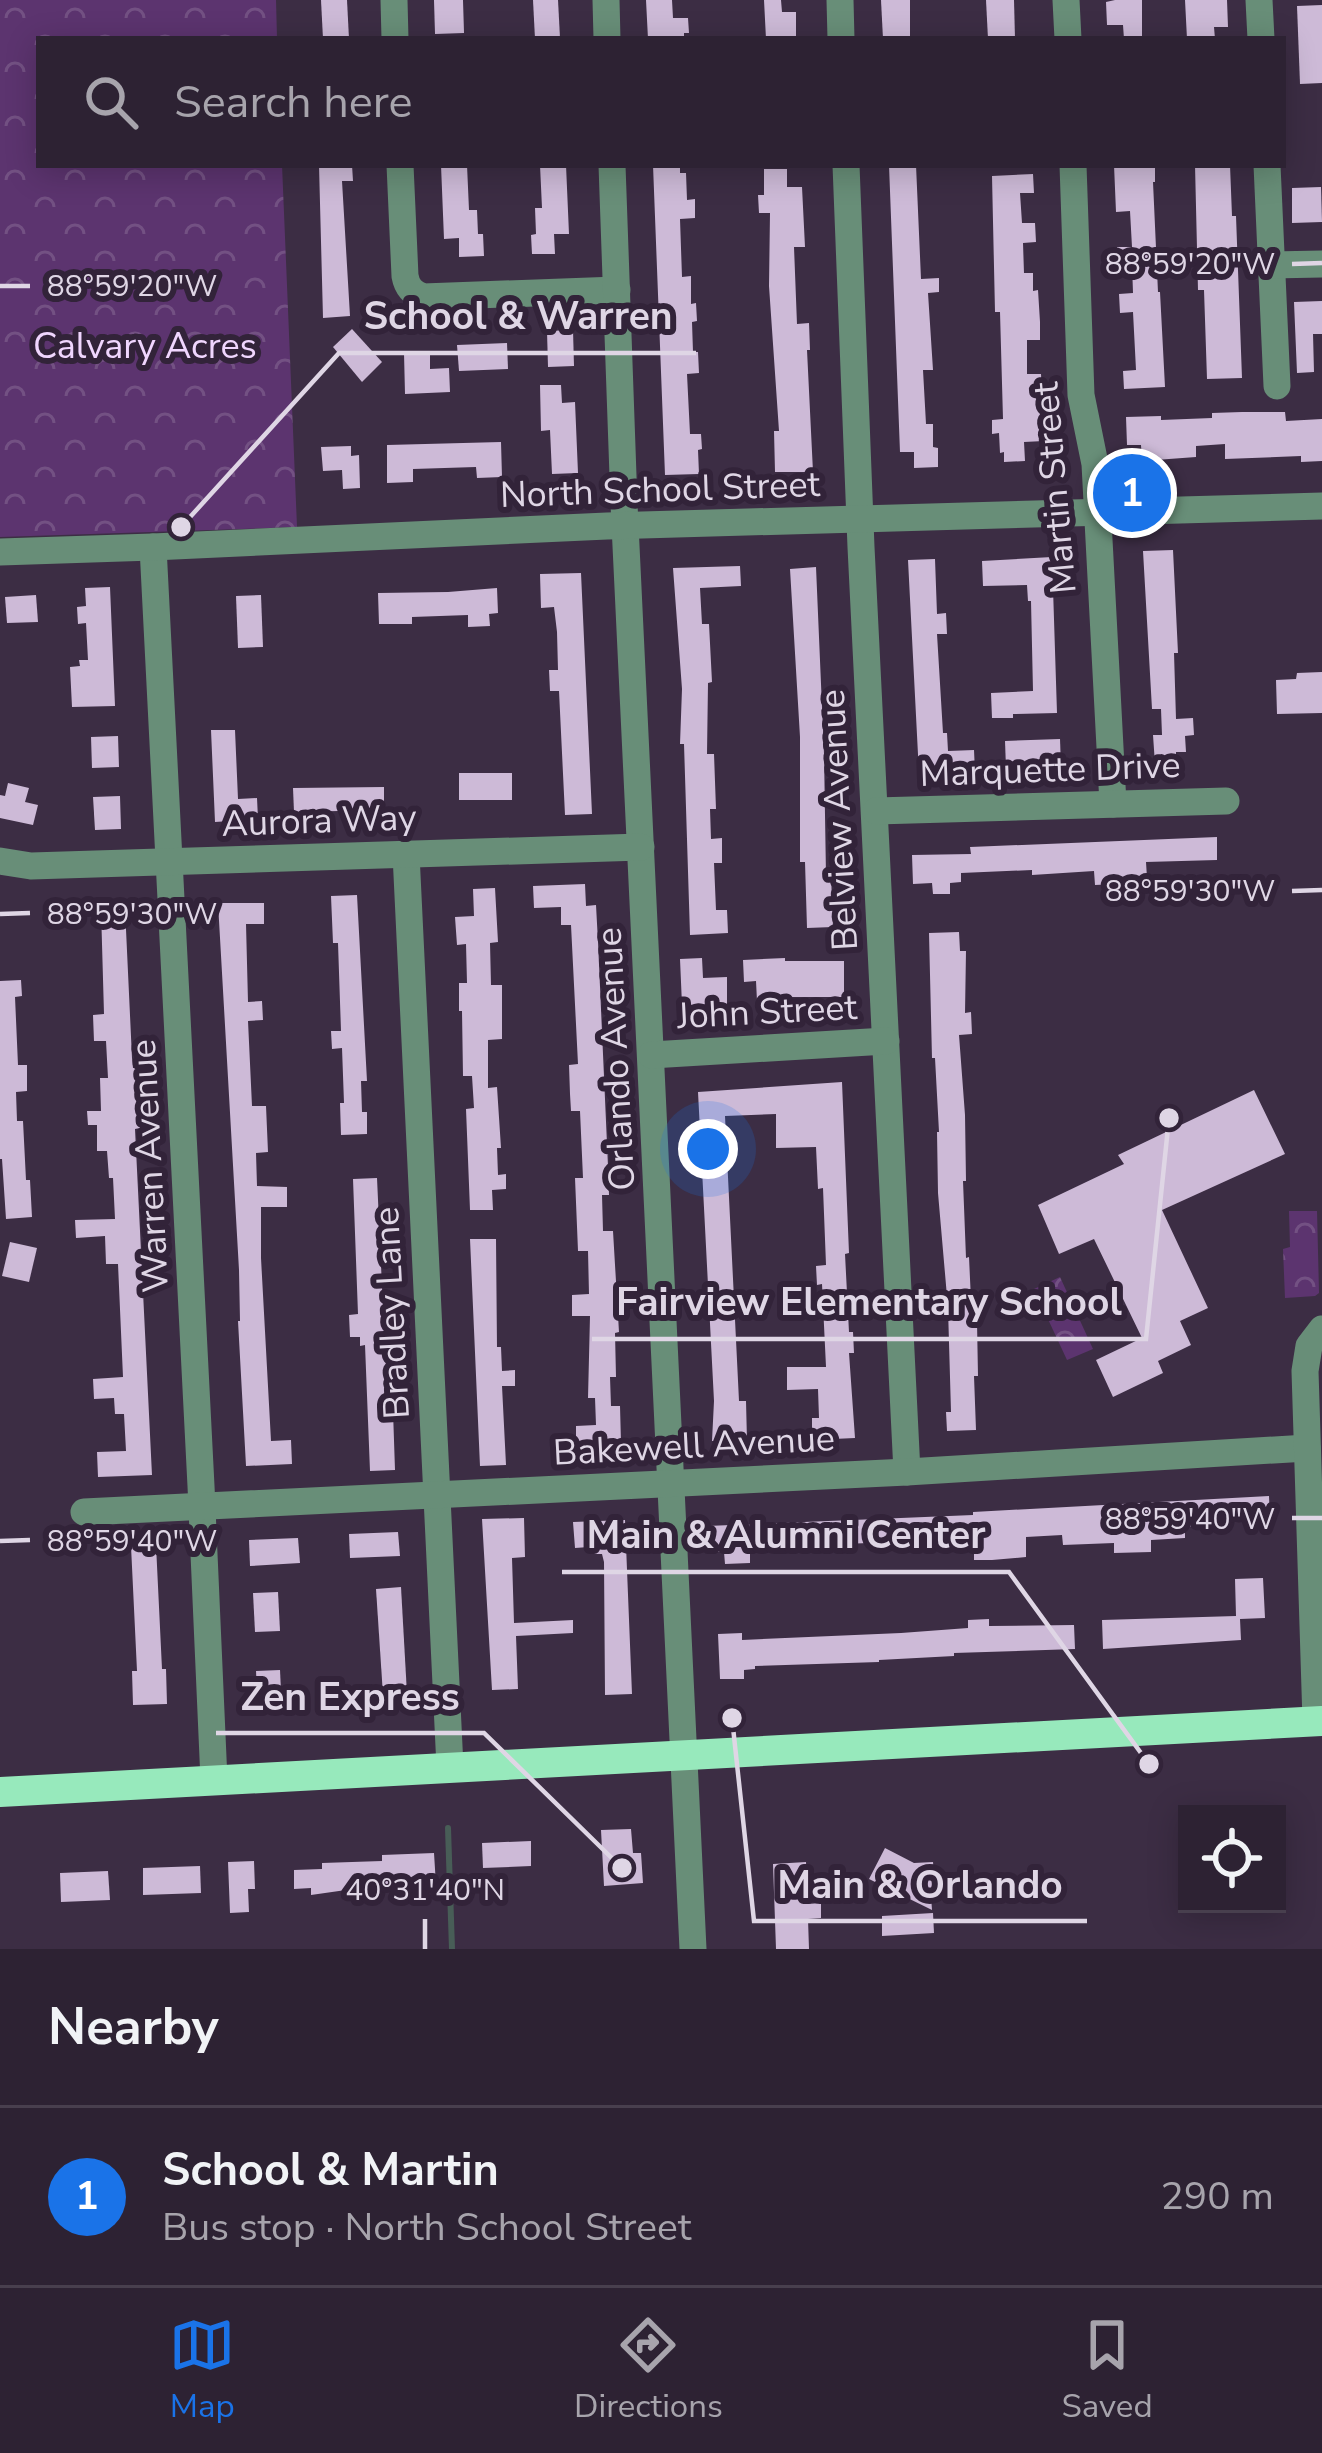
<!DOCTYPE html>
<meta charset="utf-8">
<style>
body{margin:0;font-family:"Nunito Sans",sans-serif;background:#352a3b;color:#f1f3f6}
.controls{position:absolute;right:36px;bottom:36px;display:grid;overflow:hidden;border-radius:0px;box-shadow:0 6px 30px #0003}
.controls button{width:108px;height:108px;display:grid;place-items:center;padding:0;border:0;border-bottom:3px solid #483f4e;background:#2d2233;color:#f1f3f6;font:60px sans-serif}
.you{position:absolute;left:708px;top:1149px;width:42px;height:42px;margin:-30px;border:9px solid #fff;border-radius:50%;background:#1a73e8;box-shadow:0 0 0 18px #1a73e833}
.badge{display:grid;place-items:center;width:78px;height:78px;border-radius:50%;background:#1a73e8;color:#fff;font-size:39px;font-weight:700}
.pin{position:absolute;translate:-50% -50%;border:6px solid #fff;box-shadow:0 3px 12px #0006}
.list{margin:0;padding:0;list-style:none}
h2{display:flex;justify-content:space-between;align-items:center;height:156px;margin:0;padding:0 48px;font-size:51px}
h2 small{font-size:39px;font-weight:400;color:#a7a4ac}
.list li{display:grid;grid-template-columns:78px 1fr auto;gap:36px;align-items:center;box-sizing:border-box;height:180px;padding:0 48px;border-top:3px solid #483f4e}
.list b{display:block;font-size:45px;white-space:nowrap}
.list p{margin:0;font-size:39px;white-space:nowrap;color:#a7a4ac}
.list em{font-size:39px;font-style:normal;color:#a7a4ac}
.icon{flex:none;width:66px;height:66px;fill:none;stroke:currentColor;stroke-width:2;stroke-linecap:round;stroke-linejoin:round}
.map{position:relative;flex:none;width:1322px;height:1949px;overflow:hidden}
.search{position:absolute;background:#2d2233;box-shadow:0 6px 30px #0003;left:36px;right:36px;top:36px;height:132px;display:flex;align-items:center;gap:30px;box-sizing:border-box;padding:0 42px;border-radius:0px;color:#a7a4ac;font-size:45px}
.sheet{height:336px;background:#2d2233}
nav{display:flex;justify-content:space-around;align-items:center;box-sizing:border-box;height:168px;border-top:3px solid #483f4e;background:#2d2233;font-size:33px;color:#a7a4ac}
nav a{display:grid;justify-items:center;gap:6px}
nav .on{color:#1a73e8}
.map>svg:first-child{display:block}
</style>
<div class="map">
<svg width="1322" height="1949" viewBox="0 0 1322 1949">
<defs>
<pattern id="park-crowns" width="20" height="18" patternUnits="userSpaceOnUse" patternTransform="scale(3)"><rect width="20" height="18" fill="#5c346f"/><path d="M2 6a3 3 0 1 1 6 0M12 15a3 3 0 1 1 6 0" fill="none" stroke="#735183"/></pattern>
</defs>
<rect width="100%" height="100%" fill="#3c2d44"/>
<g fill="url(#park-crowns)">
<path d="M0,0h276l1,39h-238v126h243l15,362 -297,10z"/>
<path d="M1289,1211h28l2,82 -4,3 -30,2 -2,-49 7,-2z"/>
<path d="M1060,1277l33,72 -26,11 -33,-71z"/>
</g>
<g fill="none" stroke-linecap="round" stroke-linejoin="round">
<path stroke="#485d57" stroke-width="6" d="M448,1828l4,121"/>
</g>
<g fill="#cdbad7">
<path d="M321,0h26l2,39h-26z"/>
<path d="M434,0h29l1,33 -29,1z"/>
<path d="M533,0h25l2,38 -25,1z"/>
<path d="M646,0h26l1,18h15l1,15h-5v6h-36z"/>
<path d="M764,0h17l1,12h14v27h-30z"/>
<path d="M881,0h29v39h-27z"/>
<path d="M986,0h28l1,39h-27z"/>
<path d="M1115,0h27v39h-18l-1,-14h-16l-1,-23z"/>
<path d="M1185,0h42l1,27h-14l1,12h-28z"/>
<path d="M1322,5v78l-22,1 -3,-78z"/>
<path d="M319,165h33l1,16h-11l8,135 -27,2z"/>
<path d="M441,165h26l2,45h8l1,24h5l1,22 -25,1v-19l-15,1z"/>
<path d="M540,165h26l3,69h-15l1,20h-23l-1,-19 5,-1 -1,-26h7z"/>
<path d="M653,165h27v8h6l1,27 8,-1v19l-15,1 2,58 9,-1v28l5,-1 1,18 -5,1 1,30h5l1,21 -12,1 3,60h11l1,15 -4,1 1,24 -34,1z"/>
<path d="M889,165h27l5,114 18,-1v14l-11,1 5,77h-10l3,54h7v23l5,1v19l-24,1v-16h-14z"/>
<path d="M1114,165h41v17h-2l5,110h2l5,95 -41,2 -1,-18 13,-1 -3,-58 -13,1 -1,-19 14,-1 -1,-29 -14,1 -1,-18h15l-2,-36 -14,1z"/>
<path d="M1195,165h35l2,51h4l6,162 -35,1 -3,-89h-6z"/>
<path d="M764,169h23v18h15l3,60h-11l3,77 12,-1 1,27h-3l6,122h-38l-1,-41h5l-10,-145 1,-73h-11l-1,-18h6z"/>
<path d="M1033,174l1,19h-14l2,30h13l1,19 -13,1 1,30h9v18l5,-1 2,32v18h-13v34h14l3,67 -20,1 1,19 -21,1v-10l-4,1 -1,-20 -7,1v-14l11,-1 -3,-107h-5l-3,-136z"/>
<path d="M1321,187l1,35 -30,1v-35z"/>
<path d="M1322,301v33h-9l1,38 -17,1 -3,-71z"/>
<path d="M352,329l30,33 -20,20 -29,-35z"/>
<path d="M573,330l1,36 -26,1 -1,-36z"/>
<path d="M507,343l1,26 -49,2 -2,-26z"/>
<path d="M430,352v17l19,-1 1,24 -45,2 -1,-41z"/>
<path d="M540,385h21l1,18 13,-1 3,71 -26,1 -2,-44 -9,1z"/>
<path d="M1242,412h43l1,9 36,-2v42l-21,1v-6l-76,3v-15l-29,2v11l-54,4 -1,-16h-14l-1,-28 35,-1v4l51,-2v-5z"/>
<path d="M501,442l1,35 -25,1 -1,-11 -63,2v13l-26,1v-38z"/>
<path d="M351,446v10l8,-1 1,33 -17,1 -1,-19 -19,1 -2,-24z"/>
<path d="M1173,550l5,103h-4l2,66 17,-1 1,17 -9,1 1,16h-10v11l-21,1 -2,-29h9l-1,-26h-9l-9,-158z"/>
<path d="M1052,557l5,156 -44,1v4h-21l-1,-25 42,-2 -2,-90h-3l-1,-16 -44,1 -1,-25z"/>
<path d="M935,559l2,55 9,-1 1,21h-10l6,99h4l1,18 26,-1 1,22 -56,2 -11,-214z"/>
<path d="M740,566l1,20 -41,2 2,36h7l3,58 -4,1 -1,71h7l2,55h-6l1,30 11,-1v25h-8l2,47h11l1,23 -38,2 -6,-191h-4l2,-55 -9,-121z"/>
<path d="M816,567l8,187 2,121h5l2,52 -26,1 -2,-66h-5v-125l-10,-168z"/>
<path d="M581,573l11,241 -27,1 -6,-124h-9l-1,-21h9l-1,-38 -3,-25 -13,1 -1,-34z"/>
<path d="M110,587l5,119 -43,1 -2,-40 10,-1 -1,-6h9l-2,-37 -8,1 -1,-17 9,-1 -1,-18z"/>
<path d="M497,588l1,25 -9,1 1,12 -22,1v-12l-56,2v7h-33l-1,-31 70,-1z"/>
<path d="M36,595l2,27 -31,1 -2,-26z"/>
<path d="M261,595l2,52 -25,1 -2,-52z"/>
<path d="M1322,672v41l-45,1 -1,-34 20,-1 1,-6z"/>
<path d="M211,730h24l3,69 19,-1 1,21 -43,3z"/>
<path d="M118,736l1,31 -27,1 -1,-31z"/>
<path d="M1060,739l1,27 -55,2 -1,-27z"/>
<rect x="459" y="773" width="53" height="27"/>
<path d="M8,783l21,5 -4,14 13,3 -5,20 -33,-7v-23l5,1z"/>
<path d="M384,787v23l-90,2 -1,-24z"/>
<path d="M120,796l1,33 -26,1 -2,-33z"/>
<path d="M1217,837v23l-71,2 1,16 -30,1v5l-22,1 -1,-14 -62,4v-5l-71,3v9l-11,1v11h-17l-1,-11 -19,1 -1,-29 59,-1 -1,-7z"/>
<path d="M585,884l1,22 10,-1 2,37 10,224 1,29h-7l1,36h10l6,101 -4,1 1,44h-6l1,29h9l1,37 -45,2v-19l20,-1 -1,-27h-7l2,-82h-18v-21l17,-1 -1,-43h-10l-3,-73h8l-3,-67h-9l-1,-17 -1,-29 9,-1 -7,-139h-10v-18l-27,1 -1,-22z"/>
<path d="M495,888l3,54 -8,1 1,42h11v54l-14,1v48l9,-1 4,61h-4l1,27 8,-1v15l-14,1 1,20h-23l-4,-101 8,-1 -2,-32h-9l-1,-65h-3v-28h8l-1,-39 -9,1 -2,-28 19,-1 -1,-27z"/>
<path d="M357,895l10,186h-6l1,31h5v22l-26,1 -1,-32h4l-2,-55 -10,1 -1,-18h10l-3,-88h-5l-2,-47z"/>
<path d="M218,903h46v21h-18l2,78 14,-1 1,19 -15,1 4,85h14l2,46 -12,1 1,33 30,1v20h-26v51l10,183 20,-1 1,24 -46,2 -8,-145h2l-1,-51z"/>
<path d="M125,908l7,150 1,10h3l1,42h3v18l-5,1 17,346 -54,2 -1,-25 29,-1 -2,-37h-9l-1,-16 -20,1 -1,-20 30,-2 -5,-113h-12l-1,-28 -29,2 -1,-18 40,-1 -2,-41h-4l-2,-27h-10v-26h-9l-1,-14h14l-1,-33h8l-2,-37h-12l-1,-26 11,-1 -3,-105z"/>
<path d="M959,932l1,19h6l-1,62 6,-1 1,22 -13,1 6,80 1,66h-3l3,77 3,-1 3,65h5l1,54h-4l2,54 -29,1 -1,-19h5l-3,-104 -10,-115 -1,-61h2l-4,-74h-3l-3,-125z"/>
<path d="M702,958l1,20 24,-1v27l-45,1 -2,-46z"/>
<path d="M785,958v3h59v36h-58v3l-29,1 -1,-20 -12,1 -1,-22z"/>
<path d="M21,980l1,16 -7,1 3,68h9v26l-11,1 1,29h6l3,59h4l2,37 -26,2 -4,-60h-2v-178z"/>
<path d="M842,1082l7,171 -4,1 4,78h4l1,21h-5l6,85 -43,2v-22h7l-1,-29 -31,1v-23h39l-4,-83 -5,1 -1,-19 10,-1 -3,-77 -5,1 -2,-42 -40,1v-34l-51,2 14,285h7l1,40h-35l2,-40 -16,-309z"/>
<path d="M1254,1090l31,64 -123,56 46,98 -28,13 11,24 -33,16 5,12 -50,24 -17,-37 46,-22 -48,-99 -35,15 -21,-49 86,-41 -6,-9z"/>
<path d="M377,1178l8,174h6l4,118 -25,1 -5,-126 -5,1v-9h-10l-1,-22 9,-1 -5,-135z"/>
<path d="M470,1239h26l1,108h4l1,24 13,-1v16h-13l4,79 -26,1z"/>
<path d="M10,1242l27,6 -8,34 -27,-6z"/>
<path d="M1269,1496l1,25 -63,2v3l-22,1v11l-34,2v12l-37,1v-10l-51,2 -1,-10 -36,2v20l-34,3h-18v-20h-36v11h-15l-1,-10 -106,4v7h-66v11l-25,1 -1,-12h-15l-2,-26 266,-11v-3z"/>
<path d="M524,1518l1,39 -13,1 2,65 59,-3v13l-57,3 2,53 -26,1 -10,-171z"/>
<path d="M625,1520l7,174 -27,1 -1,-133 -2,-8h-13v-7l-14,1 -2,-26z"/>
<path d="M398,1532l2,24 -50,2 -1,-24z"/>
<path d="M298,1538l2,25 -50,3 -1,-26z"/>
<path d="M156,1545l6,124h4l1,35 -34,1 -1,-34h5l-6,-125z"/>
<path d="M1263,1578l2,40 -25,1 1,21 -138,9 -1,-29 134,-4 -1,-37z"/>
<path d="M401,1587l6,107 -24,1 -7,-106z"/>
<path d="M278,1592l2,39 -25,1 -2,-39z"/>
<path d="M989,1619v7l85,-1 1,24 -121,4v3l-75,4v2l-124,4v3l-11,1v9h-24l-2,-45 24,-1v7l159,-7 67,-5v-8z"/>
<path d="M280,1670l2,42 -24,1 -2,-42z"/>
<path d="M631,1829l2,24h8l2,30 -39,3 -3,-56z"/>
<path d="M531,1841v25l-48,2 -1,-25z"/>
<path d="M885,1848l29,15 19,-1 3,34h-5l1,14 -63,-31z"/>
<path d="M434,1853l2,32 -90,2v3l-35,5v-7l-17,1v-19l28,-1v-6l60,-2v-6z"/>
<path d="M254,1861l1,28h-7l1,23 -19,1 -2,-51z"/>
<path d="M806,1862l2,42 13,-1v15l-13,1 1,30h-33l-3,-85z"/>
<path d="M200,1866l1,27 -58,2v-27z"/>
<path d="M108,1871l2,29 -49,2 -1,-29z"/>
<path d="M933,1913l1,20 -52,3v-20z"/>
</g>
<g fill="none" stroke-linecap="round" stroke-linejoin="round">
<g stroke="#688e78" stroke-width="27">
<path d="M394,0l1,39"/>
<path d="M606,0l1,39"/>
<path d="M840,0l1,39"/>
<path d="M1066,0l2,39"/>
<path d="M1259,0l2,39"/>
<path d="M400,165l5,111c2,11 7,17 18,21l194,-7"/>
<path d="M612,165l12,339 69,1445"/>
<path d="M846,165l15,382 46,925"/>
<path d="M1073,165l8,230 14,69 18,340"/>
<path d="M1267,165l10,221"/>
<path d="M1271,265l51,-1"/>
<path d="M153,547l48,939 13,294"/>
<path d="M0,552l153,-5 454,-21 715,-20"/>
<path d="M876,811l350,-10"/>
<path d="M406,854l44,913"/>
<path d="M0,861l31,5 610,-19"/>
<path d="M651,1055l235,-14"/>
<path d="M84,1512l823,-40 400,-24"/>
<path d="M1316,1721l-11,-350 4,-25 13,-17"/>
</g>
<path stroke="#97e9bc" stroke-width="30" d="M0,1792l1322,-71"/>
</g>
<path fill="none" stroke="#dfd6e5" stroke-width="4.5" d="M1292,264l30,-1M0,286h30M1292,891l30,-1M0,914l30,-1M1292,1518h30M0,1541l30,-1M425,1919v30"/>
<g text-anchor="middle" dominant-baseline="central" stroke-width="12" stroke-linejoin="round" paint-order="stroke">
<g font-size="36" fill="#f0d6fe" stroke="#322339">
<text x="145" y="346">Calvary Acres</text>
</g>
<g font-size="36" fill="#dfd6e5" stroke="#322339">
<text transform="translate(1055 488) rotate(-95)">Martin Street</text>
<text transform="translate(660 490) rotate(-2)">North School Street</text>
<text transform="translate(1050 770) rotate(-2)">Marquette Drive</text>
<text transform="translate(839 820) rotate(-93)">Belview Avenue</text>
<text transform="translate(319 821) rotate(-2)">Aurora Way</text>
<text transform="translate(767 1012) rotate(-3)">John Street</text>
<text transform="translate(616 1059) rotate(-93)">Orlando Avenue</text>
<text transform="translate(150 1166) rotate(-93)">Warren Avenue</text>
<text transform="translate(392 1313) rotate(-93)">Bradley Lane</text>
<text transform="translate(694 1446) rotate(-3)">Bakewell Avenue</text>
</g>
</g>
<g font-size="30" text-anchor="middle" fill="#dfd6e5" stroke="#322339" stroke-width="12" stroke-linejoin="round" paint-order="stroke">
<text x="1190" y="274">88°59'20"W</text>
<text x="132" y="296">88°59'20"W</text>
<text x="1190" y="901">88°59'30"W</text>
<text x="132" y="924">88°59'30"W</text>
<text x="1190" y="1529">88°59'40"W</text>
<text x="132" y="1551">88°59'40"W</text>
<text x="425" y="1900">40°31'40"N</text>
</g>
<path fill="none" stroke="#dfd6e5" stroke-width="4.5" d="M181 527L339 353H696M1169 1118L1146 1339H592M1149 1764L1009 1572H562M622 1868L484 1733H216M732 1718L754 1921H1087"/>
<g fill="#dfd6e5" stroke="#322339" stroke-width="4.5">
<circle cx="181" cy="527" r="12"/>
<circle cx="1169" cy="1118" r="12"/>
<circle cx="1149" cy="1764" r="12"/>
<circle cx="622" cy="1868" r="12"/>
<circle cx="732" cy="1718" r="12"/>
</g>
<g font-size="39" text-anchor="middle" font-weight="bold" fill="#dfd6e5" stroke="#322339" stroke-width="12" stroke-linejoin="round" paint-order="stroke">
<text x="518" y="329">School &amp; Warren</text>
<text x="869" y="1315">Fairview Elementary School</text>
<text x="786" y="1548">Main &amp; Alumni Center</text>
<text x="350" y="1710">Zen Express</text>
<text x="920" y="1898">Main &amp; Orlando</text>
</g>
</svg>
<div class="controls">
<button><svg class="icon" aria-label="locate" viewBox="0 0 24 24"><circle cx="12" cy="12" r="6"/><path d="M12 2v4M12 18v4M2 12h4M18 12h4"/></svg></button>
</div>
<div class="you"></div>
<div class="pin badge" style="left:1132px;top:493px">1</div>
<div class="search"><svg class="icon" aria-label="search" viewBox="0 0 24 24"><circle cx="10" cy="10" r="6"/><path d="M15 15l6 6"/></svg>Search here</div>
</div>
<section class="sheet">
<h2>Nearby<small></small></h2>
<ul class="list">
<li><span class="badge">1</span><div><b>School &amp; Martin</b><p>Bus stop · North School Street</p></div><em>290 m</em></li>
</ul>
</section>
<nav>
<a class="on"><svg class="icon" aria-label="map" viewBox="0 0 24 24"><path d="M3 6l6-2 6 2 6-2v14l-6 2-6-2-6 2zM9 4v14M15 6v14"/></svg>Map</a>
<a><svg class="icon" aria-label="directions" viewBox="0 0 24 24"><path d="M12 3l9 9-9 9-9-9zM9 14v-3h6M13 9l2 2-2 2"/></svg>Directions</a>
<a><svg class="icon" aria-label="saved" viewBox="0 0 24 24"><path d="M7 4h10v16l-5-4-5 4z"/></svg>Saved</a>
</nav>
